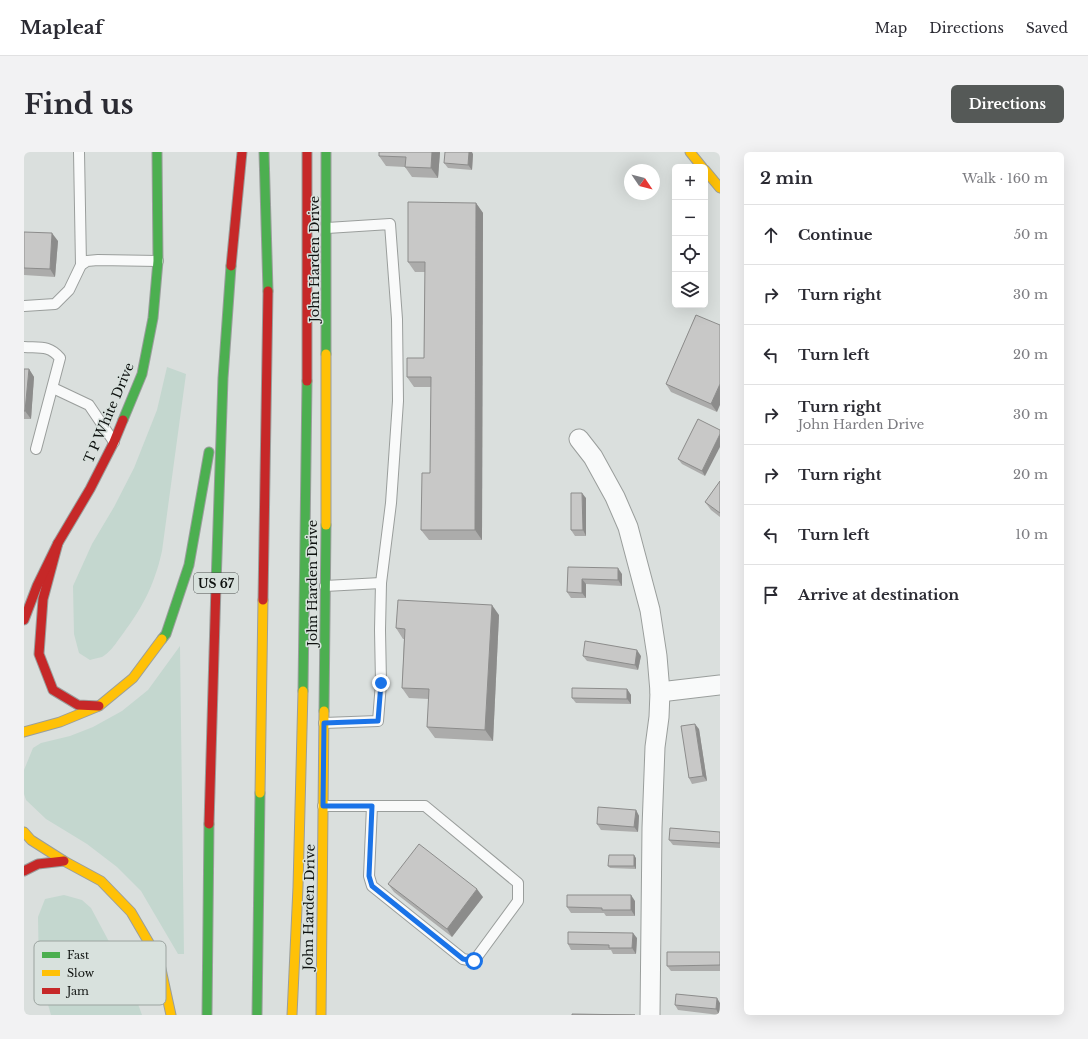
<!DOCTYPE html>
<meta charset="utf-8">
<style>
body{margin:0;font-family:"Libre Baskerville",serif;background:#f2f2f3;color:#2b2b33}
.controls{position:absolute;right:12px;top:12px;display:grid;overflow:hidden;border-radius:6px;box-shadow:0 4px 16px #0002}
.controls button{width:36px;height:36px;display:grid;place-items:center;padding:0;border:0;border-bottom:1px solid #e1e1e2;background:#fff;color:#2b2b33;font:20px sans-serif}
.compass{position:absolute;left:600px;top:12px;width:36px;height:36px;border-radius:50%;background:#fff;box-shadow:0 4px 16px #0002;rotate:125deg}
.stop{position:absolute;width:12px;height:12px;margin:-9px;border:3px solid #1a73e8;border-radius:50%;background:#fff}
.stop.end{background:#1a73e8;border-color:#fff;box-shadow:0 1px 4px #0008}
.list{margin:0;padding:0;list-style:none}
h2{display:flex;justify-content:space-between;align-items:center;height:52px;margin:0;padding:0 16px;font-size:17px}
h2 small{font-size:13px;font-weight:400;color:#7c7c81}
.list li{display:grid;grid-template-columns:26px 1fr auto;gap:12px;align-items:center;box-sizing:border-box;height:60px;padding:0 16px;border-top:1px solid #e1e1e2}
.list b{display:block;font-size:15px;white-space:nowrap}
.list p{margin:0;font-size:13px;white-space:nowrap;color:#7c7c81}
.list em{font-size:13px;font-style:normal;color:#7c7c81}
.icon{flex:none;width:22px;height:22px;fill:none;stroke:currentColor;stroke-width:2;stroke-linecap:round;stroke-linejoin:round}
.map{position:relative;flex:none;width:696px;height:863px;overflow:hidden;border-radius:6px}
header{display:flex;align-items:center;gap:24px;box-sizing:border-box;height:56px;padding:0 20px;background:#fff;border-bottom:1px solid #e1e1e2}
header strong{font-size:19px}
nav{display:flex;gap:22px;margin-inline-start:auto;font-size:14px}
.intro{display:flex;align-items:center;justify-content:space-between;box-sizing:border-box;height:96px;padding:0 24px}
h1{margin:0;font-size:28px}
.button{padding:10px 18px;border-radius:6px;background:#555957;color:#fff;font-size:14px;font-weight:700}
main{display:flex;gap:24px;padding:0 24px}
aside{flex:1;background:#fff;border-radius:6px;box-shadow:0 4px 16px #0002}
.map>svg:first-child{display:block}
</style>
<header>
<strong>Mapleaf</strong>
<nav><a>Map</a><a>Directions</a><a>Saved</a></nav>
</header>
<div class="intro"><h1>Find us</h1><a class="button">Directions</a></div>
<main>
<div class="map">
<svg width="696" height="863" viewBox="0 0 696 863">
<rect width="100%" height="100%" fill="#dadfdd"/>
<g fill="#c4d7cf">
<path d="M143,215l19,7 -24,177c-8,36 -21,59 -43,88 -4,6 -11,15 -17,18 -4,1 -9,2 -12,3l-11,-7 -5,-19 -1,-48 19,-42 22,-37 20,-39 23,-58z"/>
<path d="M156,494l4,308h-6l-37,-63 -24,-24 -30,-23 -41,-25 -20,-19 -2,-6v-24l9,-22 8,-5 29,-7 23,-9 29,-16 26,-21z"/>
<path d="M40,743l18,5 9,8 38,71 13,36h-91l-12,-42 -1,-56 7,-18z"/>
</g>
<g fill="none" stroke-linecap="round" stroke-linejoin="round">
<g stroke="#9a9e9c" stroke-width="12">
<g id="lane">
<path d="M55,0l2,113"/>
<path d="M0,154l31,-2 14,-14 12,-25 6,-4 11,-1 60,1"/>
<path d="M0,195c16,1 25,-2 36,11l-24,91"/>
<path d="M29,236l36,17 25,37"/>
<path d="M301,434l56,-3"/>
<path d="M300,571l54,-2 3,-38 -1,-53 1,-47 10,-80 7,-102 -1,-82 -7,-95 -63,4"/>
<path d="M299,654h102l93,77v18l-44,60 -11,-2 -91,-73 -3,-10 3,-70"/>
</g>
</g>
<g stroke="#9a9e9c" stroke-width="21">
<g id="street">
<path d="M555,287l14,18 22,40 13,30 22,83 7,46 3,36 -1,25 -4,30 -3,81 -2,187"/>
<path d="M636,540l60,-7"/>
</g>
</g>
<g stroke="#9a9e9c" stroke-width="11">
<g id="fast">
<path d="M240,0l4,139"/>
<path d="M302,0v202"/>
<path d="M99,268l19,-46 11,-56 5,-57 -1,-109"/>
<path d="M192,433l7,-207 8,-112"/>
<path d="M138,487l4,-5 23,-69 20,-113"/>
<path d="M279,539l4,-310"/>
<path d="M300,559l2,-186"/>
<path d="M183,863l2,-191"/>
<path d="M233,863l3,-222"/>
</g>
</g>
<g stroke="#9a9e9c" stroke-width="11">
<g id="slow">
<path d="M666,0l12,15"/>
<path d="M681,18l15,18"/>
<path d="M302,373v-171"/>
<path d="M0,580l36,-10 39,-16 34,-28 29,-39"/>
<path d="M236,641l3,-193"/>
<path d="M0,680l7,8 33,21 37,20 30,31 28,48 12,55"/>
<path d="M268,863l6,-128 5,-196"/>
<path d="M297,863l3,-304"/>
</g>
</g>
<g stroke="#9a9e9c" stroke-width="11">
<g id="jam">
<path d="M283,0v229"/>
<path d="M207,114l11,-114"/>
<path d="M34,391l-15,56 -4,55 14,36 25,15 21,1"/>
<path d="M239,448l5,-309"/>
<path d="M0,468l13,-34 21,-43 32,-54 24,-47 9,-22"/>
<path d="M185,672l7,-239"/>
<path d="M0,719l14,-7 26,-3"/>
</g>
</g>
<use href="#lane" stroke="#f9fafa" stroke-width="10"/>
<use href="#street" stroke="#f9fafa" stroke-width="19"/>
<use href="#fast" stroke="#4caf50" stroke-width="9"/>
<use href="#slow" stroke="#ffc107" stroke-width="9"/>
<use href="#jam" stroke="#c62828" stroke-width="9"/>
</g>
<g fill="#acacab">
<path d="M355,0h61l-2,26 -26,-1 -7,-10 -19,-1 -7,-10z"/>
<path d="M449,2l-1,16 -24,-2 -4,-5z"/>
<path d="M452,51l7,10 -1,327h-53l-8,-10 9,-57 1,-86h-17l-7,-10 17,-19 1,-86h-10l-7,-10z"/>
<path d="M0,80l34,9 -3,36 -31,-2z"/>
<path d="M672,163l21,97 -46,-20 -5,-8z"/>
<path d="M0,217h5l5,8 -3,42h-7z"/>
<path d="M674,267l7,57 -23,-12 -4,-5z"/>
<path d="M696,329v36l-9,-7 -6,-8z"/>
<path d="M562,346v38h-11l-4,-6z"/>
<path d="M544,415l54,7v12l-36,-2v14h-15l-4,-6z"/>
<path d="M475,463l-6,126 -58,-3 -8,-11 2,-28 -20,-1 -7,-10 2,-49h-1l-7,-11z"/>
<path d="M559,504h58l-3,14 -51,-9z"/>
<path d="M603,537l4,6v9l-55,-1 -4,-5z"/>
<path d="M675,577l8,52 -15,3 -3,-6z"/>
<path d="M612,658l3,6 -1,16 -37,-2 -4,-6z"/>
<path d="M696,680v16l-47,-3 -4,-5z"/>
<path d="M612,706v11l-26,-1 -2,-2z"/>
<path d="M364,732l95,13 -31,40 -58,-45z"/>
<path d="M611,749v15h-29l-2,-3h-33l-4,-6z"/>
<path d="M613,786l-1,16h-23l-2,-4h-40l-3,-6z"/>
<path d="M696,800v19h-49l-4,-5z"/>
<path d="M696,851l-1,12 -41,-5 -3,-5z"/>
</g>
<g fill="#8c8c8b">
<path d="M408,0h8l-2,26 -7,-10z"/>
<path d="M445,0h3l1,2 -1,16 -4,-5z"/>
<path d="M452,51l7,10 -1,327 -7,-10z"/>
<path d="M28,81l6,8 -3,36 -5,-8z"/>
<path d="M5,217l5,8 -3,42 -6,-8z"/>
<path d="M696,232v21l-3,7 -6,-8z"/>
<path d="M696,282v13l-15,29 -3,-5z"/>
<path d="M558,341l4,5v38l-3,-6z"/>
<path d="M594,416l4,6v12l-4,-6z"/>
<path d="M558,427l4,5v14l-4,-5z"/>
<path d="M468,453l7,10 -6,126 -8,-11z"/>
<path d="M613,498l4,6 -3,14 -3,-5z"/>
<path d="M603,537l4,6v9l-4,-5z"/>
<path d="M671,572l4,5 8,52 -4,-5z"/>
<path d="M612,658l3,6 -1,16 -4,-5z"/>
<path d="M610,703l2,3v11l-2,-3z"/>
<path d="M453,737l6,8 -31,40 -5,-8z"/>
<path d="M607,743l4,6v15l-4,-6z"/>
<path d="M609,781l4,5 -1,16 -4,-6z"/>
<path d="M693,846l3,5 -1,12 -3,-6z"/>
</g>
<g fill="#c8c8c7" stroke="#8c8c8b">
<path d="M355,0h53l-1,16 -26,-1 1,-10 -27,-1z"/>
<path d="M421,0h24l-1,13 -24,-2z"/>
<path d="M384,50l68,1 -1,327h-54l1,-57h8l1,-96h-24v-19h17l1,-96h-17z"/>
<path d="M0,80l28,1 -2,36 -26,-1z"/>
<path d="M672,163l24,10v59l-9,20 -45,-20z"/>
<path d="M0,217h5l-4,42h-1z"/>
<path d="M674,267l22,11v4l-18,37 -24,-12z"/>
<path d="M696,329v32l-15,-11z"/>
<path d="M547,341h11l1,37h-12z"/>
<path d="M544,415l50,1v12l-36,-1v14l-15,-1z"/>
<path d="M374,448l94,5 -7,125 -58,-3 2,-38 -27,-1 3,-59 -9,-1z"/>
<path d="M561,489l52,9 -2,15 -52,-9z"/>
<path d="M548,536l55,1v10l-55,-1z"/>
<path d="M671,572l8,52 -14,2 -8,-52z"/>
<path d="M574,655l38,3 -2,17 -37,-3z"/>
<path d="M646,676l50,4v11l-51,-3z"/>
<path d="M395,692l58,45 -30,40 -59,-45z"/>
<path d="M585,703h25v11h-26z"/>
<path d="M543,743h64v15h-29v-2l-35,-1z"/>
<path d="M544,780l65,1 -1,15h-23v-3l-41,-1z"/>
<path d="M643,800h53v13l-53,1z"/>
<path d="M652,842l41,4 -1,11 -41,-4z"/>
<path d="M548,862l63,1h-63z"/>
</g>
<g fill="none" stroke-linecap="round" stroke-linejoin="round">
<path stroke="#1a73e8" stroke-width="5" d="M357,531l-3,38 -54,2 -1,83h49l-3,70 3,10 91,73 11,2"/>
</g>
<g text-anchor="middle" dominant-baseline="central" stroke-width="3" stroke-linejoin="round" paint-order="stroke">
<rect fill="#d8e1dd" stroke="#4b4f4d" stroke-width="1" x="170" y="421" width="44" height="20" rx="3"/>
<g font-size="12" font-weight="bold" fill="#0e110f">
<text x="192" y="431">US 67</text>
</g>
<g font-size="13" fill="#0e110f" stroke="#d8e1dd">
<text transform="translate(290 107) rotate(-90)">John Harden Drive</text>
<text transform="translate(85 261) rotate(-67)">T P White Drive</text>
<text transform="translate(288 431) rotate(-90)">John Harden Drive</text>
<text transform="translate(285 755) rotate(-89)">John Harden Drive</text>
</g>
</g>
<rect x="10" y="789" width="132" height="64" rx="6" fill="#d8e1dd" stroke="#9ba39f" stroke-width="1"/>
<rect x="18" y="800" width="18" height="6" fill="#4caf50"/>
<rect x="18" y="818" width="18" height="6" fill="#ffc107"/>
<rect x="18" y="836" width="18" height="6" fill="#c62828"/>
<g font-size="11" fill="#0e110f">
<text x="43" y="807">Fast</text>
<text x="43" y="825">Slow</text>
<text x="43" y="843">Jam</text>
</g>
</svg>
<div class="controls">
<button>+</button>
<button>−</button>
<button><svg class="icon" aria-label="locate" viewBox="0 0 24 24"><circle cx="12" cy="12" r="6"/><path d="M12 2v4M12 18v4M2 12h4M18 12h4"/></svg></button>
<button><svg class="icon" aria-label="layers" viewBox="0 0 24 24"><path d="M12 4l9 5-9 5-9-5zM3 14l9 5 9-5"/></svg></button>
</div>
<svg class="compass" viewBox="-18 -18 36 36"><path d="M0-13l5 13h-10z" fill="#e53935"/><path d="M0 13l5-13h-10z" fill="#7c7c81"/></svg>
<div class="stop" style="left:450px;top:809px"></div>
<div class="stop end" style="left:357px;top:531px"></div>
</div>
<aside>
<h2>2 min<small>Walk · 160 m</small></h2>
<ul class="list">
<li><svg class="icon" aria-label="ahead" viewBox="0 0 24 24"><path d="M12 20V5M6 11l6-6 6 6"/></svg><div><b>Continue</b></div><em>50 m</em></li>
<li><svg class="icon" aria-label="right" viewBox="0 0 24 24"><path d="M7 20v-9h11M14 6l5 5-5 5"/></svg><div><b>Turn right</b></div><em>30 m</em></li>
<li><svg class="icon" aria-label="left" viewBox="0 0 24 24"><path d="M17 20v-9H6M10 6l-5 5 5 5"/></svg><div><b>Turn left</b></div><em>20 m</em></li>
<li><svg class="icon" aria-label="right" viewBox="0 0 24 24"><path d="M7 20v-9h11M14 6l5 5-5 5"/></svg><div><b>Turn right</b><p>John Harden Drive</p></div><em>30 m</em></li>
<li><svg class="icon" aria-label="right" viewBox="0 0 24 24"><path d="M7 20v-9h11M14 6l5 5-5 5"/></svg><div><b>Turn right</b></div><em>20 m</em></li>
<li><svg class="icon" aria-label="left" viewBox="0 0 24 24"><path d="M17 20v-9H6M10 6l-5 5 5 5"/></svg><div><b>Turn left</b></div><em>10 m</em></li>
<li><svg class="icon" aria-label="arrive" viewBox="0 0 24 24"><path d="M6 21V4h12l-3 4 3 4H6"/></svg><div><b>Arrive at destination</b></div></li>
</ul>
</aside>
</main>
